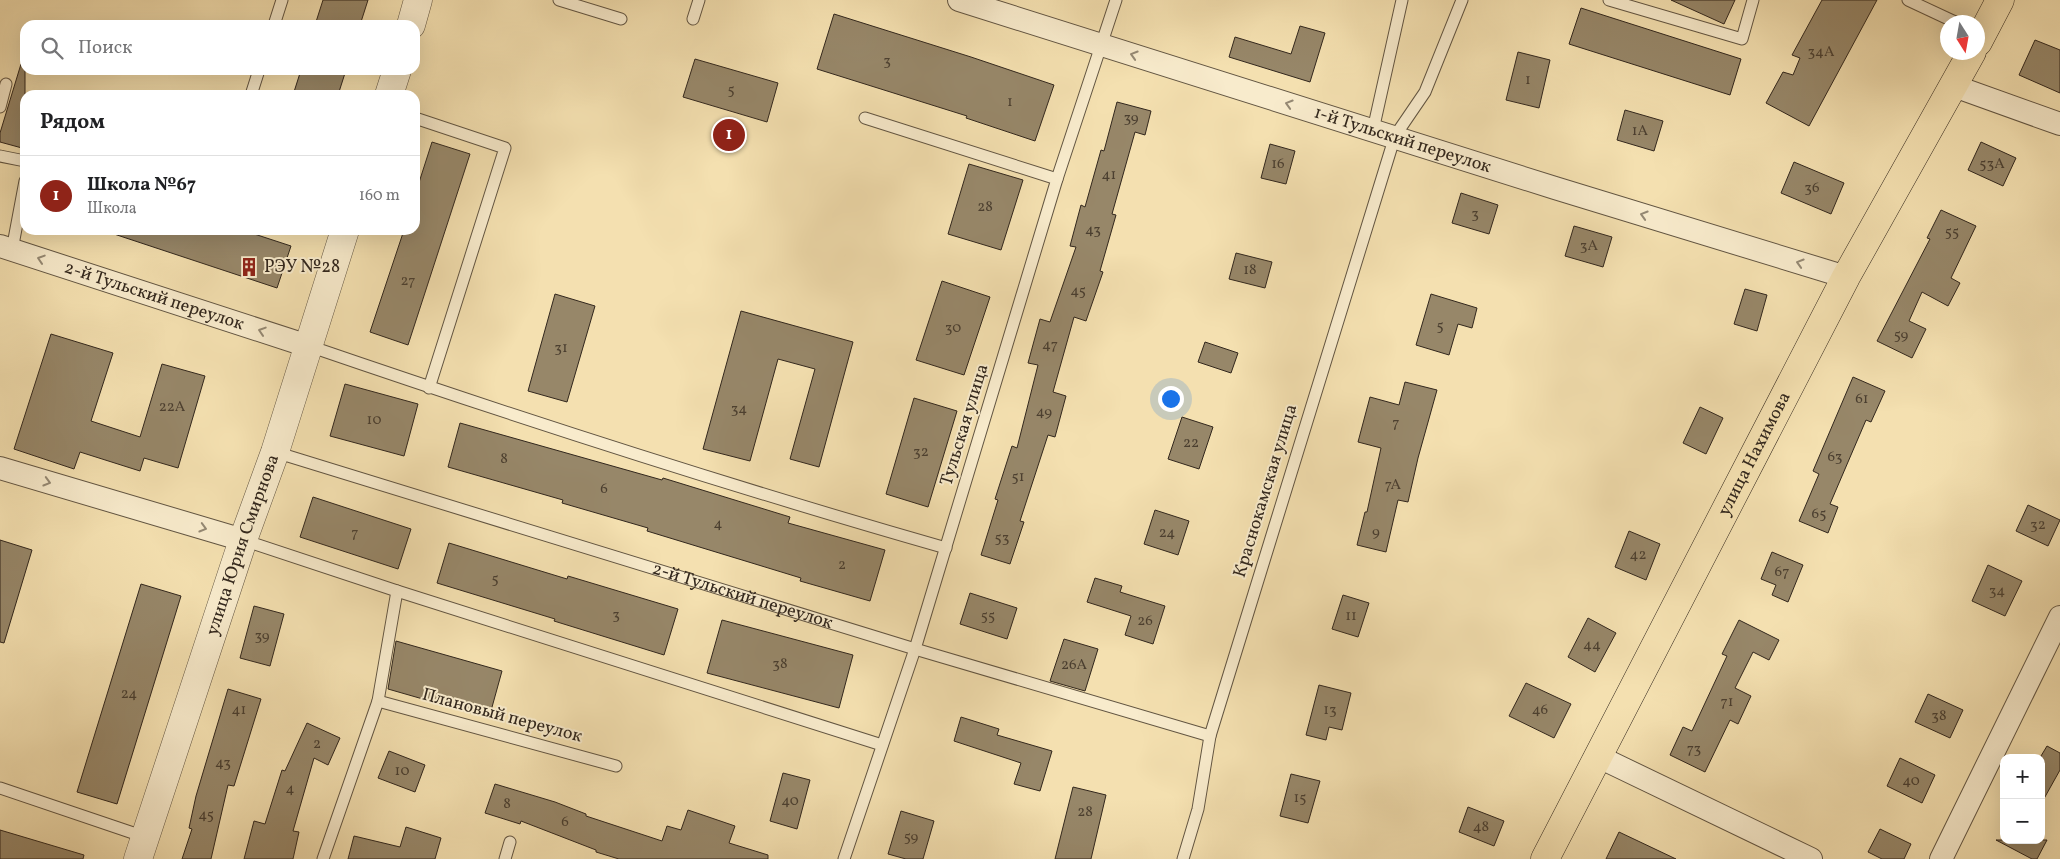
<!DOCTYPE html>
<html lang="ru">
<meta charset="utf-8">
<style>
body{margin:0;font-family:Vollkorn,serif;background:#f6f6f6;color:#202124}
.controls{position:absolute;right:15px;bottom:15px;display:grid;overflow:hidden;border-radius:10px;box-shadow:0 5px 20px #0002}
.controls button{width:45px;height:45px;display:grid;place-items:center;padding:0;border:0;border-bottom:1px solid #e0e0e0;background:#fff;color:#202124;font:25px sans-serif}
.compass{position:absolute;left:1940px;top:15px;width:45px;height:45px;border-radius:50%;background:#fff;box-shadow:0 5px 20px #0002;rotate:169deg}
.you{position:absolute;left:1170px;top:398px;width:18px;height:18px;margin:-12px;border:4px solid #fff;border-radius:50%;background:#1a73e8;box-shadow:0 0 0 8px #1a73e833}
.badge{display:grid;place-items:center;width:32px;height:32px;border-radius:50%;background:#8f2418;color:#fff;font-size:16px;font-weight:700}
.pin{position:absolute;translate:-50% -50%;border:2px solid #fff;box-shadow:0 1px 5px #0006}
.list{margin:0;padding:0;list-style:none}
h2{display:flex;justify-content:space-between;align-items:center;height:65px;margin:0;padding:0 20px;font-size:21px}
h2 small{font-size:16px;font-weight:400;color:#757577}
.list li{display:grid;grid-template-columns:32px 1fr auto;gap:15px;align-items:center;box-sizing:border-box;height:80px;padding:0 20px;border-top:1px solid #e0e0e0}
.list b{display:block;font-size:19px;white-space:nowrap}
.list p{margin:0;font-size:16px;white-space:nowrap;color:#757577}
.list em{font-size:16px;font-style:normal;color:#757577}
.icon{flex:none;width:28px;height:28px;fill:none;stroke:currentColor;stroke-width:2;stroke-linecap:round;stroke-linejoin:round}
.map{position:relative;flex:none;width:2060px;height:859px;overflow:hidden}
.search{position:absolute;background:#fff;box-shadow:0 5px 20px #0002;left:20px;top:20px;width:400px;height:55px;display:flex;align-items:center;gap:12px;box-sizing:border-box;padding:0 18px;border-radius:15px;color:#757577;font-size:19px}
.panel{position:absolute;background:#fff;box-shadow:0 5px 20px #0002;left:20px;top:90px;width:400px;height:145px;border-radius:15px}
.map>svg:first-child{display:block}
</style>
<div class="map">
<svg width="2060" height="859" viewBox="0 0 2060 859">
<rect width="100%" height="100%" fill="#f4e0b0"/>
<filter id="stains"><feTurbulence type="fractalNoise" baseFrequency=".004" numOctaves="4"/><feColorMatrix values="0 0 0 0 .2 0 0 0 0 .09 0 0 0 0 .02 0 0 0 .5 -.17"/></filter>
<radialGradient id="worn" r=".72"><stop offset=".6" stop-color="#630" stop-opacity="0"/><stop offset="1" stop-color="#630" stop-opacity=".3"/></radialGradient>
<g fill="#978769" stroke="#32271d">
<path d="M323,0h45l-8,25h-45z"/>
<path d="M1671,0h64l-11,24z"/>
<path d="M1822,0h55l-68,126 -43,-23 17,-31 10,3 7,-17 -8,-3z"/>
<path d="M1581,8l160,51 -11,36 -161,-51z"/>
<path d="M834,14l137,43 83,28 -19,56 -69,-23 1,-2 -150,-47z"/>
<path d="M1300,26l25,7 -15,49 -81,-25 6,-20 56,17z"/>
<path d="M2035,40l25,10v43l-41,-18z"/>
<path d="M1518,52l32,8 -11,48 -33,-8z"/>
<path d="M695,59l83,24 -11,39 -84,-25z"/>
<path d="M21,64l4,1v73l-3,10 -22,-6v-9z"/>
<path d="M301,70h45l-8,25h-45z"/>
<path d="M1117,102l34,9 -6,24 -10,-3 -23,82 4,1 -16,56 3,1 -17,49 -12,-4 -21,75 13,4 -11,41 -7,-2 -28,86 4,1 -14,42 -29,-9 17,-55 -3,-1 17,-53 5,2 21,-83 -10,-2 12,-44 10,3 26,-75 -6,-1 11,-41 4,2 16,-57 3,1z"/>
<path d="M1625,110l38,11 -9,30 -37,-11z"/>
<path d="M432,142l38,12 -62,191 -38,-13 34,-102h11v-35z"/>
<path d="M1981,142l35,16 -13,28 -35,-16z"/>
<path d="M1270,144l25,7 -9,33 -25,-6z"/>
<path d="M1794,162l50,21 -13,31 -50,-21z"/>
<path d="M969,164l54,16 -22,70 -53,-16z"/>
<path d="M1461,193l37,12 -9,29 -37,-11z"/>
<path d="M1941,210l35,16 -25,52 9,5 -12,23 -26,-14 -13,29 17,8 -14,29 -35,-17 53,-102 -3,-1z"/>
<path d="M1574,226l38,11 -9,30 -38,-11z"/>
<path d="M112,230h130l49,16 -14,42 -166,-55z"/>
<path d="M1236,253l36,9 -7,26 -36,-9z"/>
<path d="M942,281l48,16 -26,78 -48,-15z"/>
<path d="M1745,289l22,6 -10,36 -23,-7z"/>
<path d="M555,294l40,12 -28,96 -39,-11z"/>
<path d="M1431,294l46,14 -5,20 -14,-4 -9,31 -33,-10z"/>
<path d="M741,311l112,31 -34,125 -29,-8 25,-90 -37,-10 -28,102 -47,-12z"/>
<path d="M51,334l62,19 -22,68 49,16 22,-73 43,12 -27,92 -34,-10 -4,13 -60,-19 -6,17 -60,-20z"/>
<path d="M1205,342l33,11 -7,20 -33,-11z"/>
<path d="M1853,377l32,14 -14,31 -5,-2 -36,84 8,3 -10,26 -29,-12 20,-47 -6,-3z"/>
<path d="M1405,382l32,8 -19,68 -10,44 -10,-2 -12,52 -29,-7 8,-33h2l14,-64 -23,-6 12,-45 29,8z"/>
<path d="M345,384l73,20 -14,52 -74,-20z"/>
<path d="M914,398l43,13 -29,96 -42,-13z"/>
<path d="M1700,407l23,11 -17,36 -23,-11z"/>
<path d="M1182,417l31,10 -14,42 -31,-10z"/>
<path d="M460,423l202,57 1,-2 127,39 -2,6 97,27 -15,51 -70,-20 1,-3 -154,-47 1,-3 -86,-25 1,-3 -115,-33z"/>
<path d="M313,497l98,32 -13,40 -98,-32z"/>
<path d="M2028,505l32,15 -12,26 -32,-15z"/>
<path d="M1155,510l34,11 -11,34 -34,-11z"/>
<path d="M1629,531l31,13 -14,36 -31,-13z"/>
<path d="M0,540l32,10 -28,93 -4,-1z"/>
<path d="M449,543l118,36 1,-3 110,33 -14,46 -110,-34 1,-2 -118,-36z"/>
<path d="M1772,552l31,13 -15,37 -16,-7 4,-10 -15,-6z"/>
<path d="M1988,565l34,16 -17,35 -33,-15z"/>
<path d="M1095,578l27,8 -2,6 45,14 -12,38 -28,-9 6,-19 -44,-14z"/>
<path d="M141,584l40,12 -64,208 -40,-12z"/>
<path d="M970,593l47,15 -10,31 -47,-15z"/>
<path d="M1343,595l26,8 -11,34 -26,-8z"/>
<path d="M254,606l30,8 -14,52 -30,-8z"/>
<path d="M1588,618l28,15 -21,39 -27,-15z"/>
<path d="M722,620l131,35 -14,53 -132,-35z"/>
<path d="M1739,620l40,20 -10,20 -16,-8 -18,36 16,8 -13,28 -8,-4 -25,52 -35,-17 13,-28 9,4 35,-75 -5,-2z"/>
<path d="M1064,639l34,10 -13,42 -35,-10z"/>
<path d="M396,641l106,30 -13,47 -101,-29z"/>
<path d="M1526,683l45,21 -17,34 -45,-22z"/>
<path d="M1319,685l32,8 -9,37 -13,-3 -3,13 -20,-5z"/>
<path d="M228,689l33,10 -27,87 -6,-1 -17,74h-29l10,-30 -3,-1 7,-32z"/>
<path d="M1928,694l35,16 -13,28 -35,-16z"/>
<path d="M961,717l38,12 -2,6 55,16 -12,40 -26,-7 7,-21 -67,-22z"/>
<path d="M307,723l33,15 -12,27 -14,-7 -21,73 6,1 -6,27h-49l10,-38 11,3 17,-54 3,1z"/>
<path d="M2047,746l13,7v17l-19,34v-48z"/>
<path d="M389,751l36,14 -10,27 -37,-14z"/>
<path d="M1900,758l35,17 -13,28 -35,-17z"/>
<path d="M783,773l27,7 -13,49 -27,-8z"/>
<path d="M1291,774l29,7 -12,42 -28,-7z"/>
<path d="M495,784l60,18 31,12v2l76,25 5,-15 14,4 7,-20 47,16 -6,17 39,12v4h-149l-23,-7v-2l-75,-29 -1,3 -35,-11z"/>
<path d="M1073,787l33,8 -15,64h-36z"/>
<path d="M1468,807l36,14 -10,25 -35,-14z"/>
<path d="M901,811l33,10 -11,38h-17l-18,-5z"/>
<path d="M406,827l35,11 -6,21h-87l6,-23 46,11z"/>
<path d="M1880,829l31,15 -7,15h-22l-14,-7z"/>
<path d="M0,830l84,25 -1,4h-83z"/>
<path d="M1619,832l57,27h-70z"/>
<path d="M1996,840h51l-10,19h-5z"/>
</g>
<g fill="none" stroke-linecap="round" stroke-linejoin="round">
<g stroke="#625542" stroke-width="13">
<g id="service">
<path d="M559,0l62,19"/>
<path d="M1609,0l133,39 11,-39"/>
<path d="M1908,0l47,22"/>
<path d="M693,19l6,-19"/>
<path d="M274,25l8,-25"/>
<path d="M251,95l8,-25"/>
<path d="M0,107l6,-23"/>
<path d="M415,118l90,30 -76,240"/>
<path d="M865,118l192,61"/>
<path d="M1373,130l29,-130"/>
<path d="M0,156l25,5"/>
<path d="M12,250l13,-69"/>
<path d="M309,346c210,72 423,141 637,202"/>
<path id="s1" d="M275,452l640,197 295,87"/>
<path d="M243,540l154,51 485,154"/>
<path d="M378,701l238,65"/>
<path d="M0,788l145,49"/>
<path d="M323,859l55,-158 19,-110"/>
<path d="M505,859l5,-17"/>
<path d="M844,859l71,-210 142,-470 59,-179"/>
<path d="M1183,859l15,-50 12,-73 185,-600 30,-44 37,-92"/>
</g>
</g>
<g stroke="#625542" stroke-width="24">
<g id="minor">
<path id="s2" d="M959,0l596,188 291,89"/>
<path d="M1954,86l106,38"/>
<path id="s3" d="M0,246l308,100"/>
<path d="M0,468l243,72"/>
<path d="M1597,756l214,103"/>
<path d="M1941,859l119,-242"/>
</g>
</g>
<g stroke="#625542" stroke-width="29">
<g id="tertiary">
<path d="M411,25l7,-25"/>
<path d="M389,95l8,-25"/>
<path id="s4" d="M138,859l105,-319 32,-88 70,-222"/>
</g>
</g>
<g stroke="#32271d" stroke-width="29">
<g id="primary">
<path d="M1978,42l22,-42"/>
<path id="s5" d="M1545,859l301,-582 126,-225"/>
</g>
</g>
<use href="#service" stroke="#f8ebcc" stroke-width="11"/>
<use href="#minor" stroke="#f8ebcc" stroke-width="22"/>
<use href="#tertiary" stroke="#f8ebcc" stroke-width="28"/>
<use href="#primary" stroke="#f4e0b0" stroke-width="28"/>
</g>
<defs><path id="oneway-chevron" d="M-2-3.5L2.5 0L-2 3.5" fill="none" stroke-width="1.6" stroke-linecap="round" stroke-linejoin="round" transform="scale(1.25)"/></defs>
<g stroke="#958974">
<use href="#oneway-chevron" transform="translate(1134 55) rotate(-163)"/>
<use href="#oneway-chevron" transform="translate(1289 104) rotate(-163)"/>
<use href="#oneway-chevron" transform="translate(1644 215) rotate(-163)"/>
<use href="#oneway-chevron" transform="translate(41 259) rotate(-162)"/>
<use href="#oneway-chevron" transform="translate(1800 263) rotate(-163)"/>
<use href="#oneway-chevron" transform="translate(262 331) rotate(-162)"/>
<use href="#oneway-chevron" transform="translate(47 482) rotate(16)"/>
<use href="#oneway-chevron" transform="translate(203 528) rotate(16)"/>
</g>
<defs>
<g id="building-bare" transform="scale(1.5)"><path d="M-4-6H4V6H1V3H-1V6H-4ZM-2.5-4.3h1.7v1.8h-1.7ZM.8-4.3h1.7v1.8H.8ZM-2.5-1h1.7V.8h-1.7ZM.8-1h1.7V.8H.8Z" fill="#8f2418" stroke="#f8ebcc" stroke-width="2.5" paint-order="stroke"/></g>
</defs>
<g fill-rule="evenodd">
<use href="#building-bare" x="249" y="267"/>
</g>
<g text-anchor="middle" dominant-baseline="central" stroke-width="4" stroke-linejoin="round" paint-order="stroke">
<g font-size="15" fill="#4b3f30">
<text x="1821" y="52">34А</text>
<text x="887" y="61">3</text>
<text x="1528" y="80">1</text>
<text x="731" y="90">5</text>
<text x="1010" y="102">1</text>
<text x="1131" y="118">39</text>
<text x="1640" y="131">1А</text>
<text x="1278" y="164">16</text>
<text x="1992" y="164">53А</text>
<text x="1109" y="175">41</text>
<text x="1812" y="188">36</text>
<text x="985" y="207">28</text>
<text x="1475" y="214">3</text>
<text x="1093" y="230">43</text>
<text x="1952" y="232">55</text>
<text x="1589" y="246">3А</text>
<text x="1250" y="270">18</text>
<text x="408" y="281">27</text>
<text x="1078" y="291">45</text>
<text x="1440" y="326">5</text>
<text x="953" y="328">30</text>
<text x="1901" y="335">59</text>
<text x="1050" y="345">47</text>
<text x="561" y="348">31</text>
<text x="1862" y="399">61</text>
<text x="172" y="407">22А</text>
<text x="739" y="409">34</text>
<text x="1044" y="412">49</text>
<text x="374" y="420">10</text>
<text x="1396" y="423">7</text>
<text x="1191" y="443">22</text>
<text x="921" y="452">32</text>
<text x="1835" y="457">63</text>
<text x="504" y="459">8</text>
<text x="1018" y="477">51</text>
<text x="1393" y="485">7А</text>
<text x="604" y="489">6</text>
<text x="1819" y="514">65</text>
<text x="718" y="524">4</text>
<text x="2038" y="525">32</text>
<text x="1376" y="532">9</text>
<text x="355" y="533">7</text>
<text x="1167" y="533">24</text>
<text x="1002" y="538">53</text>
<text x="1638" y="555">42</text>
<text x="842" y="565">2</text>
<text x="1782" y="572">67</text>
<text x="495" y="579">5</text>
<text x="1997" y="591">34</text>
<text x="616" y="615">3</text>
<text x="988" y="616">55</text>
<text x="1351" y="616">11</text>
<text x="1145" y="621">26</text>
<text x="262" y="636">39</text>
<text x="1592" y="645">44</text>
<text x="780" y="664">38</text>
<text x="1074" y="665">26А</text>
<text x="129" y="694">24</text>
<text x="1727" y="702">71</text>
<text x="239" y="710">41</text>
<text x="1330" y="710">13</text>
<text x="1540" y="710">46</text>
<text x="1939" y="716">38</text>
<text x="317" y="744">2</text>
<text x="1694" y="749">73</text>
<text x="223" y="763">43</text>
<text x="402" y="771">10</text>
<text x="1911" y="781">40</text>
<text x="290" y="789">4</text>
<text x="1300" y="798">15</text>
<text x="790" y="801">40</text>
<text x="507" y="804">8</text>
<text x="1085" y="812">28</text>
<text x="206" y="815">45</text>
<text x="565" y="822">6</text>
<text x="1481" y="827">48</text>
<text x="911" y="837">59</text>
</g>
<g font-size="18" fill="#32271d" stroke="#f8ebcc">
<text stroke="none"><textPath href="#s2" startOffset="465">1-й Тульский переулок</textPath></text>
<text stroke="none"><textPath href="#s3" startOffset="162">2-й Тульский переулок</textPath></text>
<text transform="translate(965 425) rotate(-73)">Тульская улица</text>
<text stroke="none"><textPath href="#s5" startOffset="456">улица Нахимова</textPath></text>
<text transform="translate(1266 491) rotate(-73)">Краснокамская улица</text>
<text stroke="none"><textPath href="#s4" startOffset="331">улица Юрия Смирнова</textPath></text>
<text stroke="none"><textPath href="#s1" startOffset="489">2-й Тульский переулок</textPath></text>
<text transform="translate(502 716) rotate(15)">Плановый переулок</text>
</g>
<g font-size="18" fill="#32271d" stroke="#f8ebcc" text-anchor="start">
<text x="264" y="267">РЭУ №28</text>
</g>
</g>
<rect width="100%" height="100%" filter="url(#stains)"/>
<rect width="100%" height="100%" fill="url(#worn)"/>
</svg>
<div class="controls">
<button>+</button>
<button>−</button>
</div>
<svg class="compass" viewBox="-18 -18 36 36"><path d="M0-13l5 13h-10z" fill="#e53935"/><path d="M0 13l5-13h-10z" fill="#757577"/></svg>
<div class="you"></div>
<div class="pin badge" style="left:729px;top:135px">1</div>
<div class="search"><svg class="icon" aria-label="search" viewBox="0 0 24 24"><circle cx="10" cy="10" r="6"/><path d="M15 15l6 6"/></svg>Поиск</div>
<section class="panel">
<h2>Рядом<small></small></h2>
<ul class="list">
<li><span class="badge">1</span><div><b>Школа №67</b><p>Школа</p></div><em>160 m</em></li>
</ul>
</section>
</div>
